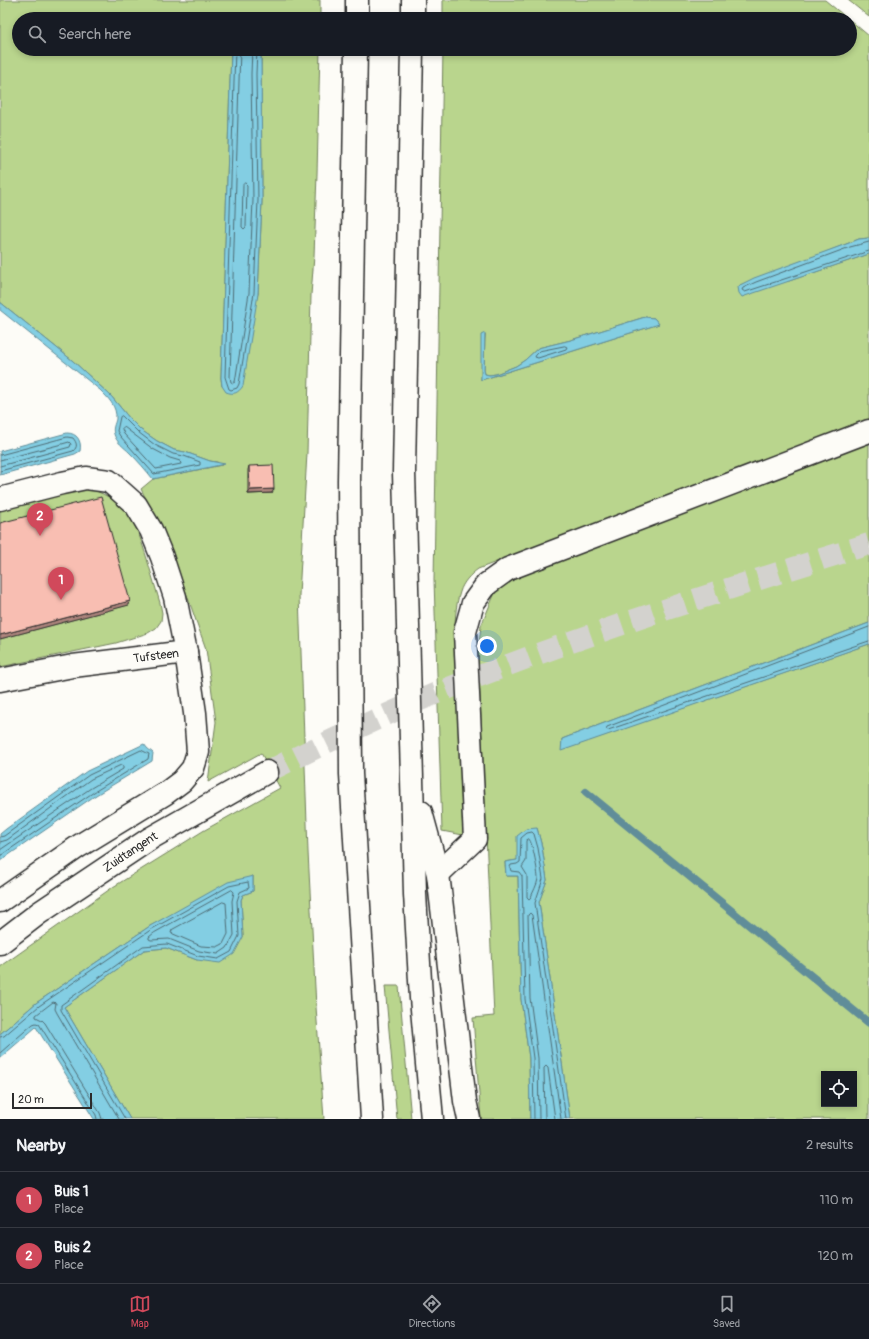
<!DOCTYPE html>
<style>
body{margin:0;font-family:Pangolin,sans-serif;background:#242831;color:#f1f3f6}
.controls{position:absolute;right:12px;bottom:12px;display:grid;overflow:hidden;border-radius:0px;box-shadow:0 2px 6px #0003}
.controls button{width:36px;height:36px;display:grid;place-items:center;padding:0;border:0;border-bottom:1px solid #363941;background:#171b24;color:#f1f3f6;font:20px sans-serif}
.scale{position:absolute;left:12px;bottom:10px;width:80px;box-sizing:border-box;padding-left:4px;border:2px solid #2b2b2b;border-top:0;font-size:11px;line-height:14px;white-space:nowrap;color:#2b2b2b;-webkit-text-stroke:3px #fdfcf7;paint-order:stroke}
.you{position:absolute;left:487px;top:646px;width:14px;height:14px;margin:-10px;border:3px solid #fff;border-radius:50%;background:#1a73e8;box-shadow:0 0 0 6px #1a73e833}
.badge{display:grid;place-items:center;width:26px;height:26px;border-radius:50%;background:#d1495b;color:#fff;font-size:13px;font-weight:700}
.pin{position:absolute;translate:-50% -33px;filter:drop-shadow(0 1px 2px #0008)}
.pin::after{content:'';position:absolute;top:21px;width:14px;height:12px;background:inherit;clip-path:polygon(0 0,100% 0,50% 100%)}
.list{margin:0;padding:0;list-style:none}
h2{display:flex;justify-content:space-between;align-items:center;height:52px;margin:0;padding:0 16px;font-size:17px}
h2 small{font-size:13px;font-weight:400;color:#9ea1a6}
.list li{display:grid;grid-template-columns:26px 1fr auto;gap:12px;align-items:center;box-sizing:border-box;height:56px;padding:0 16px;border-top:1px solid #363941}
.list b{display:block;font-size:15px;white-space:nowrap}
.list p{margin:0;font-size:13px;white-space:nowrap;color:#9ea1a6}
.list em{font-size:13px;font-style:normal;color:#9ea1a6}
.icon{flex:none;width:22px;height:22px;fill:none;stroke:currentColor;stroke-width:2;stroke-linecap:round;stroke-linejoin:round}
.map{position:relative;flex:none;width:869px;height:1119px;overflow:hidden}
.search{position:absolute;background:#171b24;box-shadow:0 2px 6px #0003;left:12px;right:12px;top:12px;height:44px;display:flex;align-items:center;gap:10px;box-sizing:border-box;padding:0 14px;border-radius:22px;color:#9ea1a6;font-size:15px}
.sheet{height:164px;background:#171b24}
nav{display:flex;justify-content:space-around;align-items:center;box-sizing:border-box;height:56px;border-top:1px solid #363941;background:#171b24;font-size:11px;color:#9ea1a6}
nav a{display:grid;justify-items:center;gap:2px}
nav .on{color:#d1495b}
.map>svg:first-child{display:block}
</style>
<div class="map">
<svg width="869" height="1119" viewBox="0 0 869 1119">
<rect width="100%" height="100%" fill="#fdfcf7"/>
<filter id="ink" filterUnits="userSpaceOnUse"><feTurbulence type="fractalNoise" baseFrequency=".025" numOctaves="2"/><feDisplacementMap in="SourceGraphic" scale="8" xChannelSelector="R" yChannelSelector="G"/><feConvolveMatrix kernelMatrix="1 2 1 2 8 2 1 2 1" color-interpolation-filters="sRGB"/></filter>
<g filter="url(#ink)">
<g fill="#b9d58d" stroke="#72805c" fill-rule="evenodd">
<path d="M0,0h320v19h-301v30h212l-10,329 1,8 36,-92 4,-94 -1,-151h59l-3,125 -3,82 -3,39 -4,158 -8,142 9,257 8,155 8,112h-194l-66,-112 80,-57 22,-2 31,12 46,-23 -2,-37 2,-5 10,-4v-15l-103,50 -114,77 -36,31v-67l113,-80 90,-56 77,-43 -19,-35 -53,29 8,-60 -10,-73 -36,-102 -29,-58 12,-10 69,-14 -5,-3 -7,-1 -25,-9 -11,-2 -17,-9 -16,-11 -11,-11 -19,-23 -38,-35 -73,-59z"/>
<path d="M443,0h382l23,19h-405z"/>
<path d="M848,0h21v17z"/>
<path d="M850,20l19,16v202l-10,1 -10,4 -109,42 49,-4 80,-27v165l-391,150c-8,6 -15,13 -18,23 -9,27 -4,72 -3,100 2,48 4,95 6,143l-21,-4 -8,-251 9,-531h407zM645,317l9,1 5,6 -178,56 4,-46 -1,36 1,4 4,1 7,-1 20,-8 9,-6 13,-12 33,-8z"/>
<path d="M869,442v181l-307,116v11l307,-106v475h-299l-31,-217 8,-22 -5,-33 -5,-19 -20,32 -12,2 1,14h12l3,123 8,59 1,61h-49l-8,-101 21,-2 -16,-363 3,-27 16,-38 15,-10zM824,1074h30v30h-30z"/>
<path d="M90,489c38,12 46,34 57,70 4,15 9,29 13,44l2,10 -1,8 -5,7 -8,5 -32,10 -116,24v-28l128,-34 -128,-79v-19l62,-16z"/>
<path d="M385,986h14l12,133h-14z"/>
</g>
<g fill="#83cee3" stroke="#608d99">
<path d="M231,49h30l1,151 -4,94 -15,92c-5,7 -9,9 -17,6l-4,-6 -1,-8z"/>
<path d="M869,238v16l-127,43 -3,-4 -1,-6 2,-2 14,-7 95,-35 10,-4z"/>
<path d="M0,302l73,59 38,35 19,23 11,11 16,11 17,9 11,2 25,9 15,3 -72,15c-7,-9 -15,-18 -23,-26 -6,-6 -14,-11 -16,-19 -2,-6 1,-10 2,-15 1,-13 -8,-21 -16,-29l-100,-80z"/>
<path d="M645,317l9,1 5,6 -178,56v-45l4,-2 -1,37 1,4 4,1 7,-1 20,-8 9,-6 13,-12 33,-8z"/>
<path d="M67,433c10,0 15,8 13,18l-5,3 -75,21v-24z"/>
<path d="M869,623v21l-308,107 1,-12z"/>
<path d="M144,744l3,4 6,5 -1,8 -56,34 -96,66v-27l6,-5 81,-58z"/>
<path d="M537,828l5,19 5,33 -8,22 31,217h-40l-1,-61 -8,-59 -3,-123h-12l-1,-14 12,-2v-24l9,-7z"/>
<path d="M253,876v15l-10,4 -2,5 2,37 -9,17 -14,9 -23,-3 -31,-12 -22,2 -80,57 66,112h-36l-58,-92 -36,31v-24l36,-31 114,-77 78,-44z"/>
</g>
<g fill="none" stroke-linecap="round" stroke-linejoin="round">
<g stroke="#4e6c75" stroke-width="1">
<path d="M235,49l-10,328 4,12 2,1 6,-2 2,-4 15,-91 4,-93 -2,-126 1,-25"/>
<path d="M240,49l-10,328 1,5 2,1 2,-1 1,-6 13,-83 4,-93 -2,-126 1,-25"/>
<path d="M245,183l2,2 -1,42 -2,2 -2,-2 1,-42z"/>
<path d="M869,242l-19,5 -94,35 -13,6 -1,2 3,2 124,-41"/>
<path d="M565,346l2,1 -1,2 -28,9 -3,-1 1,-2 4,-4z"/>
<path d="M122,416l16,16 17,13 18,9 11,2 16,6v3l-46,9 -34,-38 -3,-5 3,-14z"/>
<path d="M124,427l29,22 17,9 10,3 1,3 -25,5 -32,-35 -2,-5z"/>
<path d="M0,455l67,-18 6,1c4,5 5,9 0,13l-73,20"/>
<path d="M0,460l62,-16 7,-2 2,2 -1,3 -70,19"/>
<path d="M869,627l-262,100 -1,2 2,1 261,-89"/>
<path d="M0,837l4,-1 85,-61 52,-25 8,4 -1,5 -54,33 -94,64"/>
<path d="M529,839c4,4 9,34 9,40 -1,6 -5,13 -7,18l-2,2 -2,-2v-22l-5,-8 4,-6v-20z"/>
<path d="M0,842l7,-2 84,-61 30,-14 2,1v3l-32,19 -91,62"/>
<path d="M232,890l2,2 -2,9 2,34 -7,13 -9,6 -19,-3 -30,-12 -18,1 -2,-1v-2l5,-4z"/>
<path d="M223,902l3,1 2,31 -5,10 -6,3 -16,-1 -30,-13 1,-3z"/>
<path d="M0,1037l4,-1 35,-30 113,-77 77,-43 19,-4 1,6 -9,4 -3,9 2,35 -8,16 -13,7 -20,-3 -31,-12 -24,2 -82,59v5l64,109"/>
<path d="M0,1053l33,-29 3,-1 3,1 57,91 1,4"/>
<path d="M102,1119l-2,-6 -55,-90 -3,-3 -6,-3v-2l17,-13 3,1 -1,6 2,4 62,106"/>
<path d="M534,1119l-1,-61 -8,-59 -3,-123 -3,-4 -8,-1 -1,-4 1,-2 6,-1 3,-2 1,-24 6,-5 5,-1 2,2 4,14 5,31 -8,24 31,216"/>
<path d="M539,1119l-1,-61 -8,-60 -2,-83 2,-2 2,2 29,204"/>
<path d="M545,1119l-1,-51 2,-2 2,2 7,51"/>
</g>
<path stroke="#608d99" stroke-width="8" d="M586,792l283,231"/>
<path stroke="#d3d2ce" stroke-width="22" stroke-dasharray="22 11" stroke-linecap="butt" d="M267,772c60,-30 120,-59 182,-84 137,-55 279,-99 420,-144"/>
<g stroke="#2b2b2b" stroke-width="25">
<g id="minor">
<path d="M0,499l62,-16 24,-5 23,3 27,24 15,25 11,27 13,40 11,55"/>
<path id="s1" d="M0,680l73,-14 113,-14 9,61 3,39 -5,16 -11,13 -16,12 -87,53 -79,55"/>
<path d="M438,874l37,-35 -10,-207 8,-29 14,-19 21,-15 361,-138"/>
<path id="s2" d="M0,943l39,-30 112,-75 116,-66"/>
</g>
</g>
<g stroke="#2b2b2b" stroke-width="25">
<g id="highway">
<path d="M357,19v-19"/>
<path d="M413,19v-19"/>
<path d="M356,49l-7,432 2,293 21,345"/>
<path d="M412,49l-8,423 11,422 6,104 11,121"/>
<path d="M421,812l17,62 27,227 4,18"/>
</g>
</g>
<use href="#minor" stroke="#fdfcf7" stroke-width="22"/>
<use href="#highway" stroke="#fdfcf7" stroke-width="22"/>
</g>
<path fill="#d5a399" stroke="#2b2b2b" d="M249,466l23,27 -24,1v-24z"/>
<g fill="#ae857d" stroke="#2b2b2b">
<path d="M274,489l-2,4 -24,1 2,-4z"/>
<path d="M130,601l-1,4 -129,34v-4z"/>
</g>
<g fill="#f8beb2" stroke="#2b2b2b">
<path d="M273,465l1,24 -24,1 -1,-24z"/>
<path d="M101,497l29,104 -130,34v-112z"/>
</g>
</g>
<g text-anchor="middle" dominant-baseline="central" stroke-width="3.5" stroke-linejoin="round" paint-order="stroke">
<g font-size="12" fill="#2b2b2b" stroke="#fdfcf7">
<text stroke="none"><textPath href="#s1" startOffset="158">Tufsteen</textPath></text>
<text stroke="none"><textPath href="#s2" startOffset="159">Zuidtangent</textPath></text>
</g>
</g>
</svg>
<div class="controls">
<button><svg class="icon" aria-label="locate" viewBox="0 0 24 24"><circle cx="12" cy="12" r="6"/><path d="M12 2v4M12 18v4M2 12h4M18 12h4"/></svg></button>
</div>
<div class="scale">20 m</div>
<div class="you"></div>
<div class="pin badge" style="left:61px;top:600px">1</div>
<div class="pin badge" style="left:40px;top:536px">2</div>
<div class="search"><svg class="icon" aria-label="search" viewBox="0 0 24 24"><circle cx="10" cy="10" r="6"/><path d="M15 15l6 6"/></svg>Search here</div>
</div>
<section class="sheet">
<h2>Nearby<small>2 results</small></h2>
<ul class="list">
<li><span class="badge">1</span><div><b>Buis 1</b><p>Place</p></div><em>110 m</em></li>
<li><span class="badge">2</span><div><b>Buis 2</b><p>Place</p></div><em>120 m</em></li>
</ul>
</section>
<nav>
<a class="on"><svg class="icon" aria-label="map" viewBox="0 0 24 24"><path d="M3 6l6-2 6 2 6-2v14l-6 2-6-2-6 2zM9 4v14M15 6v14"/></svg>Map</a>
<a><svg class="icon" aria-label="directions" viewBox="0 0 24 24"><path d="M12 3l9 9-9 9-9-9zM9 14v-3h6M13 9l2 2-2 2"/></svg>Directions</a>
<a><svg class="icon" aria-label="saved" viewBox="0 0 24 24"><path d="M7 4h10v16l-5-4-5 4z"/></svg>Saved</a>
</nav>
